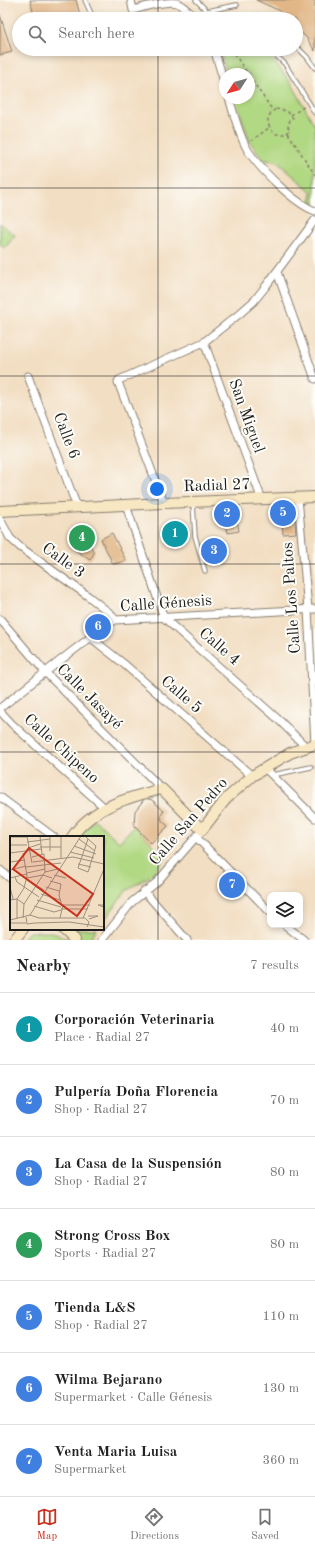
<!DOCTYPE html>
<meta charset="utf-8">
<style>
body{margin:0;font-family:"Old Standard TT",serif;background:#f6f6f6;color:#222}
.controls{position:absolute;right:12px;bottom:12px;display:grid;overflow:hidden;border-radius:8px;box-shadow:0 2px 6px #0003}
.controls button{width:36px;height:36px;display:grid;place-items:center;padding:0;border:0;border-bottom:1px solid #e0e0e0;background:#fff;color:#222;font:20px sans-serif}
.compass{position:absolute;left:219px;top:68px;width:36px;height:36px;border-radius:50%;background:#fff;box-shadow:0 2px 6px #0003;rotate:234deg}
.you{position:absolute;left:157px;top:489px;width:14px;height:14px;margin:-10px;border:3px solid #fff;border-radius:50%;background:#1a73e8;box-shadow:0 0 0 6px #1a73e833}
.badge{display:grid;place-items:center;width:26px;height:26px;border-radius:50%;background:#c8321e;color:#fff;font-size:13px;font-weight:700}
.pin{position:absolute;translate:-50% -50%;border:2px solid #fff;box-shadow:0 1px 4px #0006}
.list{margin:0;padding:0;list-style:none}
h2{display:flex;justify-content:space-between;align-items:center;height:52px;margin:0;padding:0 16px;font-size:17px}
h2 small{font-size:13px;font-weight:400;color:#767676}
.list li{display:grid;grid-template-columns:26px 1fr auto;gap:12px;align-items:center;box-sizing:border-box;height:72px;padding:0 16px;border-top:1px solid #e0e0e0}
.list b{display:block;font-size:15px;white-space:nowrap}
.list p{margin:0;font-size:13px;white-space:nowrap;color:#767676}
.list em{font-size:13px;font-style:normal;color:#767676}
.icon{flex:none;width:22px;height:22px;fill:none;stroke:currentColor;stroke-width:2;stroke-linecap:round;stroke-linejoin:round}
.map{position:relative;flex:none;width:315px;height:940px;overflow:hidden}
.search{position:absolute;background:#fff;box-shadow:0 2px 6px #0003;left:12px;right:12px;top:12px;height:44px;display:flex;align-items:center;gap:10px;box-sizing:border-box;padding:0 14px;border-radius:22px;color:#767676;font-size:15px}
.sheet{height:556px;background:#fff}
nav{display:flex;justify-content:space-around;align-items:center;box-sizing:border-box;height:56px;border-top:1px solid #e0e0e0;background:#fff;font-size:11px;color:#767676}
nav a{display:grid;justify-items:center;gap:2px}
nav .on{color:#c8321e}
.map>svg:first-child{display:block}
</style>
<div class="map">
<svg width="315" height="940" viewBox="0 0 315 940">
<rect width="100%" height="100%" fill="#fdfcf7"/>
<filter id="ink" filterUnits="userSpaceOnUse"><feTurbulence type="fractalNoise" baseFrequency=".025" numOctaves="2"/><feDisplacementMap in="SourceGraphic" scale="8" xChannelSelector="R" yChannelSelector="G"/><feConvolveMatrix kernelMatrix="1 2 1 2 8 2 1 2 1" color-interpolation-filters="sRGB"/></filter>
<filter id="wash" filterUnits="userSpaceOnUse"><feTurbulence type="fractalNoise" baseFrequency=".012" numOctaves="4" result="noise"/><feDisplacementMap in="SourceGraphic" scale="16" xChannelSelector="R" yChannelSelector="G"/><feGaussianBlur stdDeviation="0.9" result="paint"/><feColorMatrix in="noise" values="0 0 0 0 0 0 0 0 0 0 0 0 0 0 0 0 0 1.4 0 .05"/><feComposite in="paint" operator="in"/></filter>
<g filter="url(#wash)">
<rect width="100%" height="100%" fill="#f2dec2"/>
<g fill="#b1d882" stroke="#667a4f">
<path d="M220,49h39l13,10 20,25 23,42v78l-4,-3 1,-9 -36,-31 -12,-1 -14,-18 -15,-44h14v-24h-22z"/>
<path d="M0,224l15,11 -10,13 -5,-4z"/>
<path d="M95,820l24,22 15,-16 32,32 -15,17 -25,16 -23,31v-85h-25z"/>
<path d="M70,929h27l-8,11 -9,-1z"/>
<path d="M29,932h23l17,8h-47z"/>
</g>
<g id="blocks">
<g fill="#e2b788">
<path d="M30,0h46l5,19h-46z"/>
<path d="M256,0h59v51l-9,-14 -10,-9v-9h-9l-9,-9z"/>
<path d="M0,15l12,37 -12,3z"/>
<path d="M292,509l2,3 2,21 -13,1 -2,-24z"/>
<path d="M235,510l4,21 -11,2 -5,-21z"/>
<path d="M180,525l3,15 -13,3 -3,-15z"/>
<path d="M83,529l11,24 -4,7 -19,-13z"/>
<path d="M112,533l14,28 -13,3 -12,-25z"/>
<path d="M145,798l7,2 12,11 -3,4 1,6 6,5 -17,17 -17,-17 1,-15z"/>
</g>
</g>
</g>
<g filter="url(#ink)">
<use href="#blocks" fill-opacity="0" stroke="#877d6f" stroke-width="1"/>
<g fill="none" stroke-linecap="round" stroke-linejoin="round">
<g stroke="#877d6f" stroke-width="5.5">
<g id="lane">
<path d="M85,0l8,18"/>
<path d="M196,0l11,11 11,8"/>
<path d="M207,11l30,-6"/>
<path d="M296,46l11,11 8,11"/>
<path d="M269,49l16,15 30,49"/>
<path d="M193,503l2,33 10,35"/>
<path d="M273,775l38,-8"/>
</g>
</g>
<g stroke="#877d6f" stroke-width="9">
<g id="street">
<path d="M131,0l2,10c11,-3 33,-10 44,-7 7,3 13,10 19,16"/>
<path d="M214,49l11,36"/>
<path d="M229,98c5,16 9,34 17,49 11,20 48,56 69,64"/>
<path d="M277,272l38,107"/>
<path d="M204,342l58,158"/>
<path d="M28,376l49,131"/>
<path d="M298,498l10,111 7,135"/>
<path d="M164,503l-46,-121 1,-2 85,-38 34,-27 16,-14 12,-15 49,-66"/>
<path d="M126,505l38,113 115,102 26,26"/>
<path d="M0,519l10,19 10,9 68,49 23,18 4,6"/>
<path d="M0,619l46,54 116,116"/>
<path d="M90,637l34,27 128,112"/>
<path d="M0,708c38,-29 75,-61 115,-88l200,-11"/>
<path d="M0,711l12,13 93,84"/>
<path d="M265,768l50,50"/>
<path d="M0,797l54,40"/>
<path d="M196,837l74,75"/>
<path d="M0,870l11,9"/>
<path d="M144,891l43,49"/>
<path d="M285,925l19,15"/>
<path d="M102,940l30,-38 25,-20 45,-52"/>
</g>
</g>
<g stroke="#877d6f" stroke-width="12">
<g id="secondary">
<path d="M0,511l164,-8 151,-6"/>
<path d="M72,837c20,-30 57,-40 90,-48l40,41 24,-31 26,-23 38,-23 25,-9"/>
<path d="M63,929l12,11"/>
<path d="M14,940l9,-11"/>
</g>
</g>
<g stroke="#877d6f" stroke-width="1.5" stroke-dasharray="3 3" stroke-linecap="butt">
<path d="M231,49l17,25"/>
<path d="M249,76l24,35"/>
<path d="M276,109l11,2 6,7 -3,2 -2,7 2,3 -4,4h-11c-9,-9 -10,-18 1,-25z"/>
<path d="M291,115l13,-8"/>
<path d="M288,133l27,42"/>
<path d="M251,141l18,-13"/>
</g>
<use href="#lane" stroke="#fff" stroke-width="3.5"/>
<use href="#street" stroke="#fff" stroke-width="7"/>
<use href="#secondary" stroke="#f8e7c3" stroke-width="10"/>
</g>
</g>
<path fill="none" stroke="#1c1c1c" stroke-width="1" stroke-opacity="0.55" d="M158,0v19M158,49v891M0,188h315M0,376h315M0,564h315M0,752h315"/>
<g text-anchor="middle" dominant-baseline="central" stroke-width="4" stroke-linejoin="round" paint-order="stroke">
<g font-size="16" fill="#1c1c1c" stroke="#fdfcf7">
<text transform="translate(246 416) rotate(70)">San Miguel</text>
<text transform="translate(66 436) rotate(69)">Calle 6</text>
<text transform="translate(217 486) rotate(-2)">Radial 27</text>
<text transform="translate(63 561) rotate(36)">Calle 3</text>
<text transform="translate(292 598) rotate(-94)">Calle Los Paltos</text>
<text transform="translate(166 604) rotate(-4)">Calle Génesis</text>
<text transform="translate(219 647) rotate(41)">Calle 4</text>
<text transform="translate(181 695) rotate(41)">Calle 5</text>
<text transform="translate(89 697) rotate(45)">Calle Jasayé</text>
<text transform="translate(61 749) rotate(42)">Calle Chipeno</text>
<text transform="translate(189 822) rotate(-49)">Calle San Pedro</text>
</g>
</g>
<g transform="translate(10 836)">
<rect width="94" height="94" fill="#f2dec2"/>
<path fill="none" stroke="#9c9080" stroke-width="1" d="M17,0l5,27M30,0l2,18M51,0v22M75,0l3,3 8,7 -8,26 -10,-4 10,-29M0,1h17M69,3l16,12M17,6l23,-3M0,9h17M64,10l22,8M30,11h21M18,12l12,-4M40,15v-15M60,16l24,6M0,17l31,-4M0,26l15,-2M23,26l40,-5 31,7M68,28l13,3M16,31l35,-4M0,34l16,-4M35,36l13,-3M17,37l18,-4M44,39l12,3M5,41l2,5 22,15M0,42l17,-4M17,42l16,-3 9,3M16,43l18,11M40,45l11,3 -2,11 3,11M0,51l3,12M36,51l13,4M31,58l19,6M0,64l7,-1 7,5M27,64l24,7M94,69h-6l6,2M24,70l20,6 7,-2M51,73h27M20,79l51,-79M78,80h10l-9,3M16,81l1,7 8,-1M13,82l1,-14 21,-32 -1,-18 -12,3M50,82l3,-13h27M73,82l21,-49M7,83v-20l7,-11 3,-12 -4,-23M0,84l20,-5 9,3h46l4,4 -2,5M0,87h16M25,87l34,-1 35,5"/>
<path fill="#c8321e" fill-opacity="0.15" stroke="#c8321e" stroke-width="2" d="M19,12l64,46 -16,22 -64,-47z"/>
<rect width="94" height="94" fill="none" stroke="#1c1c1c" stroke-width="2"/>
</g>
</svg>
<div class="controls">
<button><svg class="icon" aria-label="layers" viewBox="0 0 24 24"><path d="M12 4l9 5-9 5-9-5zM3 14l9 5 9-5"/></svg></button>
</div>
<svg class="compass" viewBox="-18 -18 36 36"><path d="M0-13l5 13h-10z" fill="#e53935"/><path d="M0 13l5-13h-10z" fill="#767676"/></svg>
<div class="you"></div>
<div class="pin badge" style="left:175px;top:534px;background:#0f9aa8">1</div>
<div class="pin badge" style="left:227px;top:514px;background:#3f7fe0">2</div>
<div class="pin badge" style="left:214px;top:551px;background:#3f7fe0">3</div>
<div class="pin badge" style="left:82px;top:538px;background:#2e9e5b">4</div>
<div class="pin badge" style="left:283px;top:513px;background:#3f7fe0">5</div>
<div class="pin badge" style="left:98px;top:627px;background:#3f7fe0">6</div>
<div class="pin badge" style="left:232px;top:885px;background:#3f7fe0">7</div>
<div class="search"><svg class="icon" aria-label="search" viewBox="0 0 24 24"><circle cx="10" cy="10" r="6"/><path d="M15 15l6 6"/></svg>Search here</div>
</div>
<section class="sheet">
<h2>Nearby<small>7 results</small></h2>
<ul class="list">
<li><span class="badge" style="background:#0f9aa8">1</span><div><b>Corporación Veterinaria</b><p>Place · Radial 27</p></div><em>40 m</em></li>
<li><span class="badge" style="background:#3f7fe0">2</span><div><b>Pulpería Doña Florencia</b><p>Shop · Radial 27</p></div><em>70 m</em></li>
<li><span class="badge" style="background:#3f7fe0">3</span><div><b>La Casa de la Suspensión</b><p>Shop · Radial 27</p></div><em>80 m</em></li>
<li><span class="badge" style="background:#2e9e5b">4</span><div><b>Strong Cross Box</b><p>Sports · Radial 27</p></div><em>80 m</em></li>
<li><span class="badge" style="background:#3f7fe0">5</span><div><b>Tienda L&amp;S</b><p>Shop · Radial 27</p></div><em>110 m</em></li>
<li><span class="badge" style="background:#3f7fe0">6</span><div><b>Wilma Bejarano</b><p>Supermarket · Calle Génesis</p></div><em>130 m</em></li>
<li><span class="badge" style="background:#3f7fe0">7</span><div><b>Venta Maria Luisa</b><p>Supermarket</p></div><em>360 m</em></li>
</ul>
</section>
<nav>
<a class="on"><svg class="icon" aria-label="map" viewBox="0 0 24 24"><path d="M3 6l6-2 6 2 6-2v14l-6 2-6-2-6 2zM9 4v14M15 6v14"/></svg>Map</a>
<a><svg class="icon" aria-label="directions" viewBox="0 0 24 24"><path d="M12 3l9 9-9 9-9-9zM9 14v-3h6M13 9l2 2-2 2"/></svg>Directions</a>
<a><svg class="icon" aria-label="saved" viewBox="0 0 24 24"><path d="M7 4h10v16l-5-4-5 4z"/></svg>Saved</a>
</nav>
